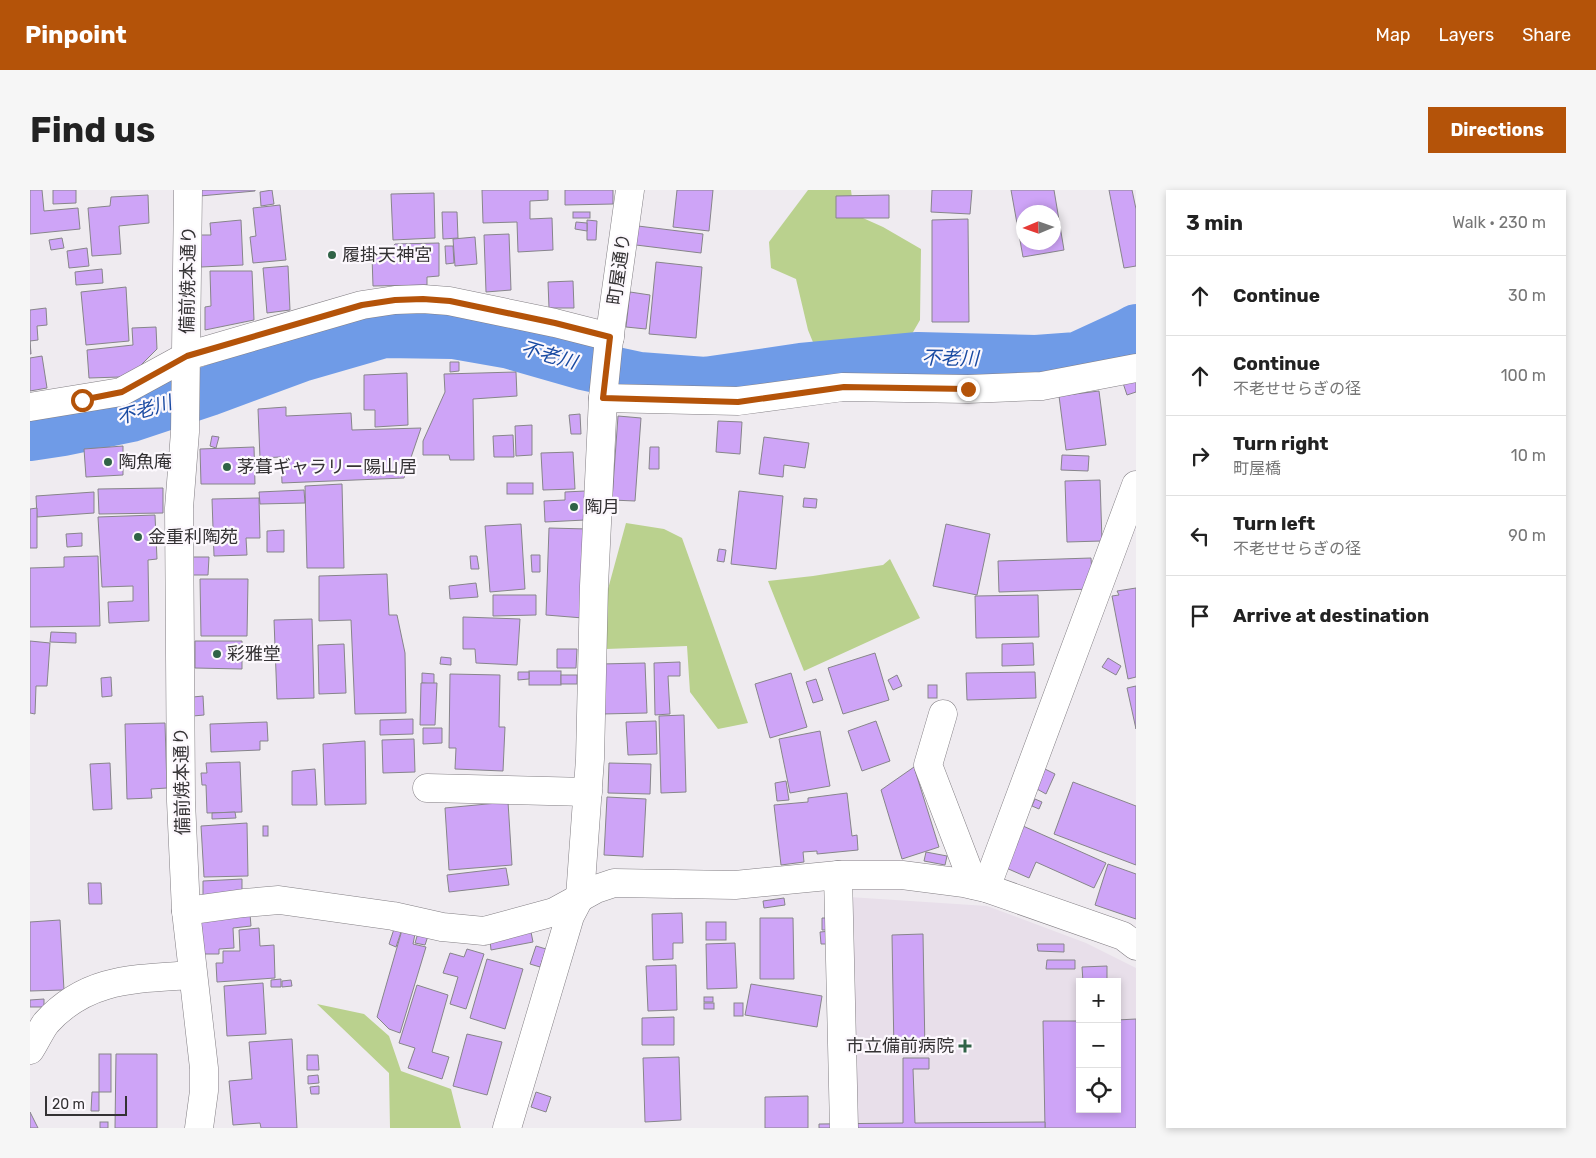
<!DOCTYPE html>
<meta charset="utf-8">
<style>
body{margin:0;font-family:Rubik,"Noto Sans JP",sans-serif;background:#f6f6f6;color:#222}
.controls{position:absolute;right:15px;bottom:15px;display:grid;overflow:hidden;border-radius:0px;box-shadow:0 2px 8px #0003}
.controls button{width:45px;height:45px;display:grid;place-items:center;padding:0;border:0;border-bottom:1px solid #e0e0e0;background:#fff;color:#222;font:25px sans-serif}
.compass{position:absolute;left:986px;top:15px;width:45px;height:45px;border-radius:50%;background:#fff;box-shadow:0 2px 8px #0003;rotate:268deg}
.scale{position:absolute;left:15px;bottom:12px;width:82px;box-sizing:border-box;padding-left:5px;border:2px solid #343234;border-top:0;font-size:14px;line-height:18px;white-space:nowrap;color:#343234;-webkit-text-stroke:4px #fcf8fd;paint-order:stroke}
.stop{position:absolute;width:15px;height:15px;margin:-11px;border:4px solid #b45309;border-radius:50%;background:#fff}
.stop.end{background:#b45309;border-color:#fff;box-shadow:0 1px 5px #0008}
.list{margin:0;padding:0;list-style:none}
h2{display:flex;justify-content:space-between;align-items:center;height:65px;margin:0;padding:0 20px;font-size:21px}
h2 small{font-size:16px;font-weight:400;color:#767676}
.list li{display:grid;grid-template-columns:32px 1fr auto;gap:15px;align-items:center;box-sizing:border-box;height:80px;padding:0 20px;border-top:1px solid #e0e0e0}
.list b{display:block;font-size:19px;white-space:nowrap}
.list p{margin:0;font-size:16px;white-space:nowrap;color:#767676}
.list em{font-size:16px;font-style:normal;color:#767676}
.icon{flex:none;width:28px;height:28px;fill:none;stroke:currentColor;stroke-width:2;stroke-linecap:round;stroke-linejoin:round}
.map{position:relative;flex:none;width:1106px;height:938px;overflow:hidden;border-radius:0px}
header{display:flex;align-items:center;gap:30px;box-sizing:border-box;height:70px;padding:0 25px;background:#b45309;color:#fff}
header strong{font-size:24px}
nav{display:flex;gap:28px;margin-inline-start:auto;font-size:18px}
.intro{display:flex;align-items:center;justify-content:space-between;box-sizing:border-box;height:120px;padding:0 30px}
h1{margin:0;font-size:35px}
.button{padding:12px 22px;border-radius:0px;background:#b45309;color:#fff;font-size:18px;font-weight:700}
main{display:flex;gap:30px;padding:0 30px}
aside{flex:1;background:#fff;border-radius:0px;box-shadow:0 2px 8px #0003}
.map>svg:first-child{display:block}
</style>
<header>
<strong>Pinpoint</strong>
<nav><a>Map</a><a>Layers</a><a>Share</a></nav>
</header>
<div class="intro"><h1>Find us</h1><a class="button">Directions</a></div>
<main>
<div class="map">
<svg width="1106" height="938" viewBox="0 0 1106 938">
<rect width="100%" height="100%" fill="#efebf0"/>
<path fill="#e8dfea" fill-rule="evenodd" d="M819,707l138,9 99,37 50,25v160h-284zM1050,792h37v127h-37z"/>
<g fill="#bad18e">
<path d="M778,0h43l3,24 29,13 38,22 -1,71 -15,26 -88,6 -9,-22 -12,-51 -25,-11 -2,-26z"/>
<path d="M596,333l38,6 18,9 66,185 -30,6 -28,-37 -3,-46 -81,3 2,-60z"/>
<path d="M860,369l30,59 -116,53 -36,-90 45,-5 70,-11z"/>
<path d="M287,814l47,10 25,22 12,35 50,18 10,39h-71l-1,-55z"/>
</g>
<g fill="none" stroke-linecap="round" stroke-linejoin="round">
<path stroke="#6f9be7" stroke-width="50" d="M0,246l33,-5 68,-14 78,-26 92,-34 83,-24 69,1 57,10 73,21 56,12 66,5 96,-14 117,-11 118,3 41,-3 50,-23 9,-5"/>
</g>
<g fill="#cea4f7" stroke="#87858a" fill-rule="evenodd">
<path d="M0,0h12l2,21 34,-3 2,21 -50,5z"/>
<path d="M23,0h23v13l-23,1z"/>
<path d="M170,0h55v1l-55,5z"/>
<path d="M242,0l2,14 -13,2 -1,-14z"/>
<path d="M452,0h66v10l-18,1v18l22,-1 1,32 -35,2 -1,-30 -34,1z"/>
<path d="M535,0h48v14l-48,1z"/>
<path d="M647,0h36l-4,41 -36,-4z"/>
<path d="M902,0h40l-2,24 -39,-2z"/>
<path d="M981,0h43l10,60 -41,7zM994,22h30v30h-30z"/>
<path d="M1079,0h23l4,19v57l-12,2z"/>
<path d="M404,3l1,45 -42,2 -2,-46z"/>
<path d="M118,5l1,28 -30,3 2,28 -29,2 -4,-48 22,-2 1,-9z"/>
<path d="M859,5v23h-53v-22z"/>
<path d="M250,15l6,55 -33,3 -3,-26 6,-1 -3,-28z"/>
<path d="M412,22h15l1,26 -15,1z"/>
<rect x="543" y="22" width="17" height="6"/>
<path d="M938,29l1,103h-37v-102z"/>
<path d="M211,30l2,45 -42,2 -1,-32h11l-1,-12z"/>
<path d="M557,30l10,1 -1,19h-9z"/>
<path d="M546,32l11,1v8l-12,-2z"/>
<path d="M608,36l65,8 -2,19 -65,-8z"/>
<path d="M479,44l2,56 -25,2 -2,-57z"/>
<path d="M445,47l2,27 -22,2 -2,-27z"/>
<path d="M32,48l2,10 -13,2 -2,-10z"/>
<path d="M409,53v33l-12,1v8l-54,1 -1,-30h14l9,-12z"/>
<path d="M415,56h8l1,17 -8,1z"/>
<path d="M57,58l2,18 -20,2 -2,-17z"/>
<path d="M626,72l46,5 -6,71 -47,-4z"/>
<path d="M258,76l2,44 -23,3 -4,-45z"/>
<path d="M72,79l1,14 -27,2 -1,-13z"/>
<path d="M180,81h42l2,49 -49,10v-23l6,-1z"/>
<path d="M543,91l1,27h-25l-1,-26z"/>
<path d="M96,97l3,54 -43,4 -5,-53z"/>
<path d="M600,102l20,3 -4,34 -20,-2z"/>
<path d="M16,118l1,17 -10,1 1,14 -8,1 1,13h-1v-44z"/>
<path d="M126,137l1,22 -20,20 -17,8 -31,1 -2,-28 46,-5 -1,-17z"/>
<path d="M12,166l5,32 -17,3v-33z"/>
<path d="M420,172h9v9l-9,1z"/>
<path d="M486,182l1,24 -44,3 1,61h-24l-1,-5h-26v-14l22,-49 -1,-18z"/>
<path d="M377,183l1,52 -33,2v-17h-11v-35z"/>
<path d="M1106,186v16l-9,3 -5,-15z"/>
<path d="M1069,201l7,54 -40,5 -7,-54z"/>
<path d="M256,217v9l65,-3 1,17 69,-2 -17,50 -122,5 -1,-26 -21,1 -2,-49z"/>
<path d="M550,224l1,20h-10l-2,-19z"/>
<path d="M588,226l23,2 -6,83 -23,-1z"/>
<path d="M688,231l24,1 -2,32 -24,-2z"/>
<path d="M502,235v30l-16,1 -1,-30z"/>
<path d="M483,245l1,22h-20l-1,-21z"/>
<path d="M182,246l7,1 -3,11 -6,-2z"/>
<path d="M734,247l45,6 -4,25 -21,-3 -1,12 -24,-3z"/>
<path d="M93,256v29l-37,2 -2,-28z"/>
<path d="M224,257l1,37h-54l-1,-35z"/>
<path d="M620,257h9v22h-10z"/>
<path d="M543,262l2,37 -32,1 -2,-37z"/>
<path d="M1032,265l27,1 -1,15 -27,-1z"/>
<path d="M1070,290l2,61 -35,1 -2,-61z"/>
<rect x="477" y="293" width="26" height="11"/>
<path d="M312,294l2,84h-37l-2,-82z"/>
<path d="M133,298v25l-64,1 -1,-25z"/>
<path d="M274,300l1,13 -45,1 -1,-12z"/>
<path d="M555,301v29l-40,2 -1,-21 21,-1v-8z"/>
<path d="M709,301l44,5 -7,73 -45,-5z"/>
<path d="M64,302v21l-57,4 -1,-21z"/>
<path d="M229,308l1,40h-14l1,17 -33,1 -2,-57z"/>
<path d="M774,308l13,1 -1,9 -13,-1z"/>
<path d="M7,318v40h-7v-39z"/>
<path d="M125,325l2,44 -9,1 1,61 -40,2 -1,-21 25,-1v-15l-31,1 -4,-70z"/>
<path d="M491,334l4,65 -35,3 -5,-66z"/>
<path d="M916,334l44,10 -13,61 -44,-9z"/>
<path d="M519,338l39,1 -5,89 -37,-3z"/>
<path d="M254,340v22h-17v-21z"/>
<path d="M52,343v13l-15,1 -1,-13z"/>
<path d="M689,359l7,1 -2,12 -7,-1z"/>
<path d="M501,365h9v17h-8z"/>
<path d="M68,366l2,70 -70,1v-59l34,-1v-10z"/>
<path d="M440,366h7l2,13h-8z"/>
<path d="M162,367h17l-1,18h-17z"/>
<path d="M1061,368l2,31 -94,3 -1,-31z"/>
<path d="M357,384l2,41h8l8,38 1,60 -51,1 -4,-94 -32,1v-45z"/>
<path d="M170,389h48l-1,57h-46z"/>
<path d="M446,393l2,14 -28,2 -1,-13z"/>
<path d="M1106,398v89l-8,2 -16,-83 7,-1 -2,-4z"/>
<path d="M463,405h43v20l-43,1z"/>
<path d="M1008,405l1,42 -63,1 -1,-42z"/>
<path d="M433,427l57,2 -3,46 -41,-2 -1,-14h-12z"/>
<path d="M282,429l2,79 -37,1 -3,-79z"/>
<path d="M21,442l25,1v10l-26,-1z"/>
<path d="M0,451l20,2 -3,43h-11l-1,28 -5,-1z"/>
<path d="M165,451h47v28l-47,-1z"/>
<path d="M1003,453l1,22 -32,1v-22z"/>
<path d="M314,454l2,49 -27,1 -1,-49z"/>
<path d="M527,459h20l-1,19h-19z"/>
<path d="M845,463l14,47 -46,14 -15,-46z"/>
<path d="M411,467l10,1v7l-11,-1z"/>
<path d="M1078,468l13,8 -5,9 -14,-8z"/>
<path d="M650,472v14h-12l2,38 -15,1 -1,-52z"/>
<path d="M615,473l2,50 -45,1 -1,-50z"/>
<rect x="499" y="481" width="32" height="14"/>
<path d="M488,482h11v7l-11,1z"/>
<path d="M1005,482l1,26 -69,2 -1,-27z"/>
<path d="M392,483l12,1v10l-12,-1z"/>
<path d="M761,483l16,54 -37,11 -15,-54z"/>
<path d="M420,484l50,1 -1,52h6l-2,44 -48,-2 1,-21h-7z"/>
<rect x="531" y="485" width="16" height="9"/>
<path d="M867,485l5,11 -9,4 -5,-10z"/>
<path d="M81,487l1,19 -10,1 -1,-19z"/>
<path d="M786,489l7,21 -10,3 -7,-21z"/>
<path d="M391,493h16l-2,42h-15z"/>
<rect x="898" y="495" width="9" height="13"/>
<path d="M1106,496v43l-9,-41z"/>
<path d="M173,506l1,19 -11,1v-19z"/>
<path d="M654,525l2,77 -25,1 -2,-77z"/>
<path d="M383,529v15l-33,1v-15z"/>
<path d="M626,531l1,33 -29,1 -2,-33z"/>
<path d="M846,531l14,40 -28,10 -14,-40z"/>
<path d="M237,532l1,19h-8v9l-49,2 -1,-28z"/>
<path d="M135,533l2,65 -16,1 1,9 -25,1 -2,-75z"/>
<path d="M393,538h19v15l-19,1z"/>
<path d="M790,541l10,55 -40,7 -11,-54z"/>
<path d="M384,549l1,33 -32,1 -1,-33z"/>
<path d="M335,551l1,63 -41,1 -2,-61z"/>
<path d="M210,572l2,50 -35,1 -1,-28h-4l-1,-12h6l-1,-10z"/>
<path d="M80,573l2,46 -19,1 -3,-46z"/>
<path d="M579,573l42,1 -1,30 -42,-1z"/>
<path d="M884,577l25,80 -37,12 -21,-69z"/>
<path d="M285,579l2,36h-25v-34z"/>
<path d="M1015,579l10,5 -9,20 -9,-5z"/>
<path d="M756,591l3,19 -12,1 -2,-18z"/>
<path d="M1043,592l63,24v59l-82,-31z"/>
<path d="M817,603l5,43 5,-1 1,15 -41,4v-3l-14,1 1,10 -23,3 -7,-60 34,-3v-4z"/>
<path d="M577,607l39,2 -3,58 -39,-2z"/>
<path d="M1005,609l7,3 -3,7 -7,-3z"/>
<path d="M478,612l4,63 -63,5 -4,-62z"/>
<path d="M205,622l1,6 -24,1v-6z"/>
<path d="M217,633l1,53 -44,1 -3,-51z"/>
<rect x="233" y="636" width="5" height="10"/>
<path d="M993,636l83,37 -12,25 -58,-26 -7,16 -25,-11z"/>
<path d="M896,662l21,4 -2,9 -21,-4z"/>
<path d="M1078,674l28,10v45l-41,-14z"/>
<path d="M476,678l3,17 -60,7 -2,-17z"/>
<path d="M212,689v16l-39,1v-15z"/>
<path d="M58,693h13l1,21h-13z"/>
<path d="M754,708l1,7 -21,3 -1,-7z"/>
<path d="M652,723l1,30h-10v16l-20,1 -1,-46z"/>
<path d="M220,724l1,12 -18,2 1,20 -15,1v5h-16l-2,-37z"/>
<path d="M730,728h33l1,61h-34z"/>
<path d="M792,728h9l-1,12h-8z"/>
<path d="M30,730l4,70 -34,1v-69z"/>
<rect x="676" y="732" width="20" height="18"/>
<path d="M365,736l7,3 -6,18 -7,-3z"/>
<path d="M229,738l1,18 14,-1 1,33 -58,4 -1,-19h7v-12h17l-1,-21z"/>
<path d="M372,740l13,4 -2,10 13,3 -26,86 -11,-4 -12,-12z"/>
<path d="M801,741v13h-10l-1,-12z"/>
<path d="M501,742l2,10 -42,8 -1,-10z"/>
<path d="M388,743l10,3 -3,9 -10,-2z"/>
<path d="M893,744l2,119h-31l-2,-118z"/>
<path d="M705,753l2,45 -30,1 -1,-45z"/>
<path d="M1007,754h27v8l-26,-1z"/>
<path d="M506,756l10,3 -6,18 -10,-3z"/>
<path d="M437,759l17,5 -18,55 -16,-5 8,-27 -15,-4 7,-20 14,4z"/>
<path d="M457,769l36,10 -18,60 -35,-11z"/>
<path d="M1017,770h28v9h-29z"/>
<path d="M646,775l1,45 -29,1 -2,-45z"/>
<path d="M1077,776v16h-24l-1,-15z"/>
<path d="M251,789v8h-10v-7z"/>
<path d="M261,790l1,6 -10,1v-6z"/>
<path d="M233,793l3,51 -39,2 -3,-50z"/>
<path d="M721,794l71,12 -5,31 -72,-12z"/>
<path d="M387,795l31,10 -16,57 17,5 -7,22 -34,-11 7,-20 -16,-5z"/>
<rect x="674" y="807" width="9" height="5"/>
<path d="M14,809v8h-14v-7z"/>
<rect x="674" y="813" width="10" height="6"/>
<rect x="704" y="813" width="9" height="13"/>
<path d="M644,827v28h-32v-27z"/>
<path d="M1106,829v109h-91l-2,-107h37v88h37v-89z"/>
<path d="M437,844l35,8 -15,53 -34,-9z"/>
<path d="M262,849l5,89h-36l-1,-5 -27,2 -4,-44 23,-2 -3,-37z"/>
<rect x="69" y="864" width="12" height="38"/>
<path d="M86,864h41v74h-42z"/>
<path d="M277,865h11l1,15h-12z"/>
<path d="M649,867l2,63 -36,2 -2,-64z"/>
<path d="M873,868h26v11h-16l2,54 130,-1v6h-226v-4l84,-1z"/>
<path d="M288,885l1,8 -11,1v-8z"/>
<path d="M289,896v8h-8l-1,-7z"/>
<path d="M62,902h7v19h-8z"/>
<path d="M506,902l15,5 -5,15 -15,-5z"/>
<path d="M778,906v32h-43v-31z"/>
<path d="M0,922l8,16h-8z"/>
<rect x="70" y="932" width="8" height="6"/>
</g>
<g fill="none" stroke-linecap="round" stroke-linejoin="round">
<g stroke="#837f84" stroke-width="29">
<g id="minor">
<path d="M158,0l-3,242 -6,76 2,293 5,110 18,157v23l-5,37"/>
<path d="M573,208l135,3 105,-14 125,2 74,-3 94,-18"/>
<path d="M0,217l91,-15 66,-36 175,-51 33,-5 28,-1 26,2 106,22 55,14"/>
<path d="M913,524l-15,51 46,120"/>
<path d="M397,598l161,4"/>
<path d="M808,685l6,253"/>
<path d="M956,698l150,-403"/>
<path d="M156,721l58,-8 35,-3 114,16 49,11 42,4 70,-19 42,-23 18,-6 121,2 103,-10h64l62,8 22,5 137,48 13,10"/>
<path d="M0,860c6,-9 10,-19 16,-27 41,-46 90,-44 146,-48"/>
<path d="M477,938l63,-212 10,-19 10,-138 4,-173 9,-188 5,-50 22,-158"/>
</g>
</g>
<use href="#minor" stroke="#fff" stroke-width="28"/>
</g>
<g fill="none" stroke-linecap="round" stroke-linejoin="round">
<path stroke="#b45309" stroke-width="6" d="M52,210l40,-8 65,-36 175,-51 33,-5 28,-1 27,2 105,22 55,14 -7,61 135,4 106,-15 124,2"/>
</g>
<g fill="#306347" stroke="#fcf8fd" stroke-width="2">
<circle cx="302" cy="65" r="5"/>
<circle cx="78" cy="272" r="5"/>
<circle cx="197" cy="277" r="5"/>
<circle cx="544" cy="317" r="5"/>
<circle cx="108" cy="347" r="5"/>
<circle cx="187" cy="464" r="5"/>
<path d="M932.5 848.5h5v5h5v5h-5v5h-5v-5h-5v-5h5z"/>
</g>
<g text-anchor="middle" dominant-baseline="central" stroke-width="4.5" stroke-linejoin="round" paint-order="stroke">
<g font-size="18" fill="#343234" stroke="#fcf8fd" text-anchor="start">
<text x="312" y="65">履掛天神宮</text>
<text x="88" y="272">陶魚庵</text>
<text x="207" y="277">茅葺ギャラリー陽山居</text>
<text x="554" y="317">陶月</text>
<text x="118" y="347">金重利陶苑</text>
<text x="197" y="464">彩雅堂</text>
<text x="924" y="856" text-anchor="end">市立備前病院</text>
</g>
<g font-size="18" fill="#343234" stroke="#fcf8fd">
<text transform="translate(589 79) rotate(-82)">町屋通り</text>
<text transform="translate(158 90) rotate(-89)">備前焼本通り</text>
<text transform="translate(152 591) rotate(-91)">備前焼本通り</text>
</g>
<g font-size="19" font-style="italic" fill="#194aa2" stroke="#fcf8fd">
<text transform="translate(519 165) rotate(16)">不老川</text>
<text transform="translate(920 168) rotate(1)">不老川</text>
<text transform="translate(114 220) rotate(-17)">不老川</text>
</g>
</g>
</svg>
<div class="controls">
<button>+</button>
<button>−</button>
<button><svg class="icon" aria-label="locate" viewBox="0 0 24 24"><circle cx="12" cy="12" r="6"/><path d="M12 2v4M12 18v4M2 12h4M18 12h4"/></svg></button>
</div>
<svg class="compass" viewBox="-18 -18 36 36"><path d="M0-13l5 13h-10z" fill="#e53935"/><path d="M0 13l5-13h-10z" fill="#767676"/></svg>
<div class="scale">20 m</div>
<div class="stop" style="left:52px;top:210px"></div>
<div class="stop end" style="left:938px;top:199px"></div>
</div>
<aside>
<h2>3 min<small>Walk · 230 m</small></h2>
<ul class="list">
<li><svg class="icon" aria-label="ahead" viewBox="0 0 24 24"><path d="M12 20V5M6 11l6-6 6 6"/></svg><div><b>Continue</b></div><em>30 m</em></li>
<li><svg class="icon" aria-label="ahead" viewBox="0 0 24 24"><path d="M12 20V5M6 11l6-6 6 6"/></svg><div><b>Continue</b><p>不老せせらぎの径</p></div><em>100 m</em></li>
<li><svg class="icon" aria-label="right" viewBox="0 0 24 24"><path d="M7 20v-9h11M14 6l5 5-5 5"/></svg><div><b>Turn right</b><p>町屋橋</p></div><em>10 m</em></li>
<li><svg class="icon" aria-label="left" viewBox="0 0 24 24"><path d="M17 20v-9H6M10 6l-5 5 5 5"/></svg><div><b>Turn left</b><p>不老せせらぎの径</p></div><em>90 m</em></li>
<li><svg class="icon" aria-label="arrive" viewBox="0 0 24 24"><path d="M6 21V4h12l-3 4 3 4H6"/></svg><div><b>Arrive at destination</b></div></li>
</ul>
</aside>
</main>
